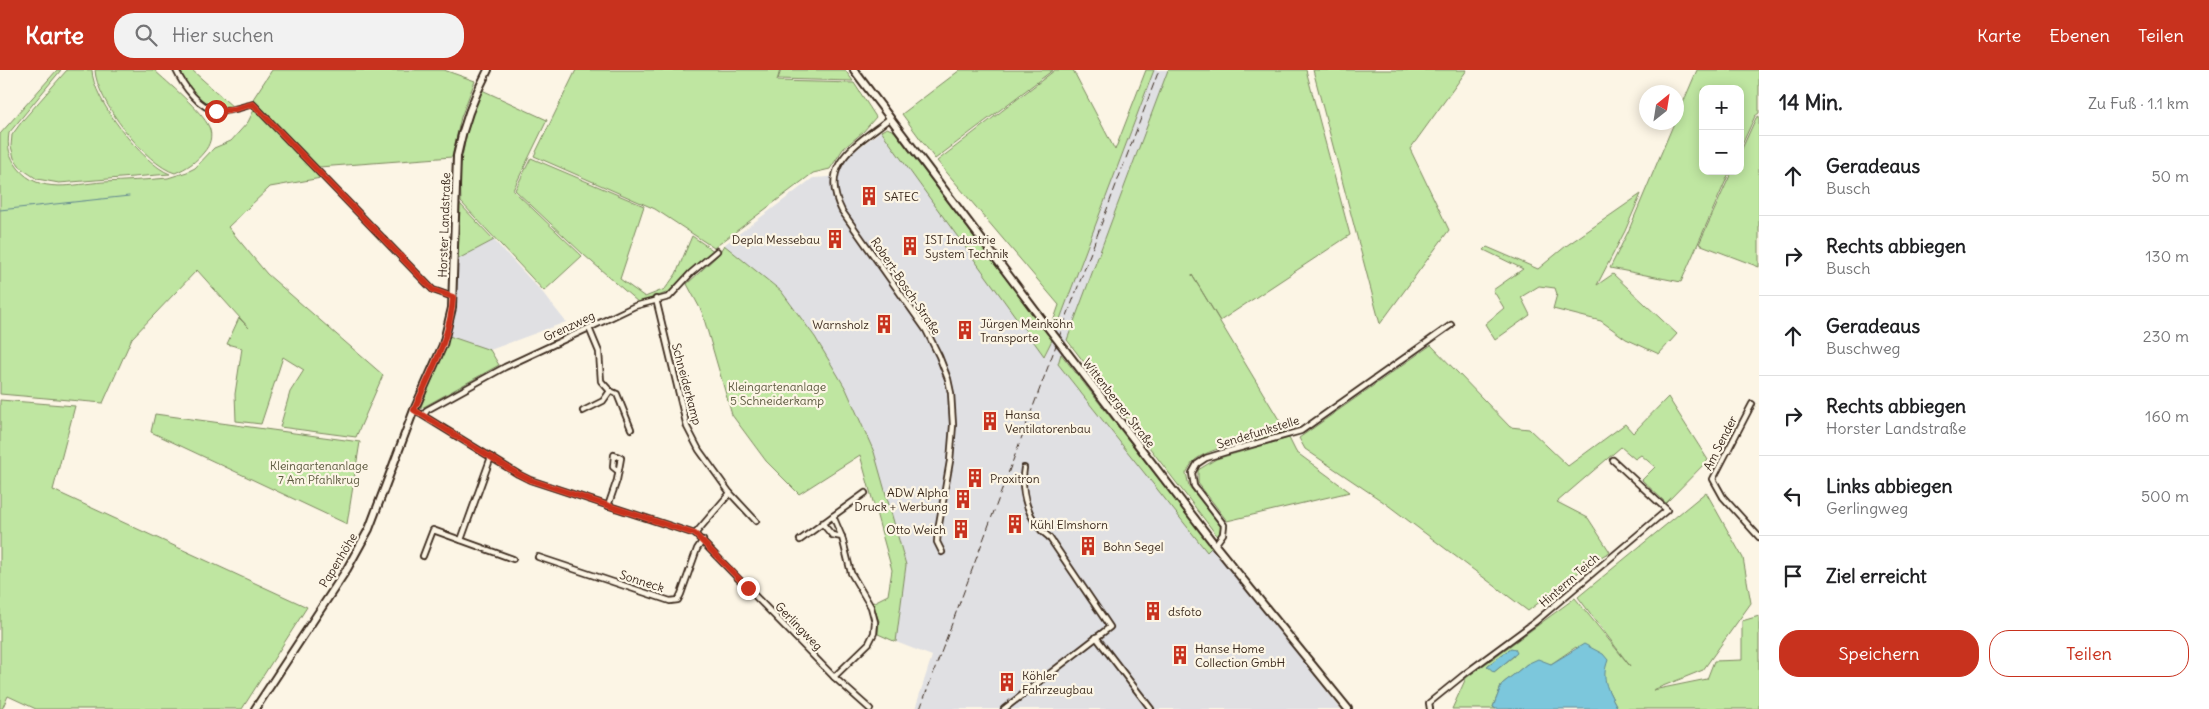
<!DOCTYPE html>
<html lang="de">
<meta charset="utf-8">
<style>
body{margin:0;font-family:Delius,sans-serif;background:#f2f2f2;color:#202124}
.controls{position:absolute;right:15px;top:15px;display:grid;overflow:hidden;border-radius:10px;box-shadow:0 2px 12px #0003}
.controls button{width:45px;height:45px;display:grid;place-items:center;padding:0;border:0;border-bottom:1px solid #e0e0e0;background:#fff;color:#202124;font:25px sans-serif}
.compass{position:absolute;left:1639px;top:15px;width:45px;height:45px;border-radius:50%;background:#fff;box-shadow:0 2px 12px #0003;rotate:30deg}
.stop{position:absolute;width:15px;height:15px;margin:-11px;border:4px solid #c8321e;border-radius:50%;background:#fff}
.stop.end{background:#c8321e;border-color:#fff;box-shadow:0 1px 5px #0008}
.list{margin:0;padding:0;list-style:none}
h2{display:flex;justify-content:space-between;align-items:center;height:65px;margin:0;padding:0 20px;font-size:21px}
h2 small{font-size:16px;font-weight:400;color:#757577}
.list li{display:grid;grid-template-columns:32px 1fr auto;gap:15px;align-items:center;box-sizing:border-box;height:80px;padding:0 20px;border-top:1px solid #e0e0e0}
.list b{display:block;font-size:19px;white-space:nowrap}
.list p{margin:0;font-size:16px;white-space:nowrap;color:#757577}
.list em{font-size:16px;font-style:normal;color:#757577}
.actions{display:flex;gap:10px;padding:15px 20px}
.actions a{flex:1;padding:11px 0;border:1px solid #c8321e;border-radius:20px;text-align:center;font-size:18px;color:#c8321e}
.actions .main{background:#c8321e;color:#fff}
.icon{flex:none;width:28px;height:28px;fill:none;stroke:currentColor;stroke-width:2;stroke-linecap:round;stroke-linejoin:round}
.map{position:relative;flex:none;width:1759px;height:639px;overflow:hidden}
header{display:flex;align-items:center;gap:30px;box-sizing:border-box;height:70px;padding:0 25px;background:#c8321e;color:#fff}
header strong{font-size:24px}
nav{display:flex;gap:28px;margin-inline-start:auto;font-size:18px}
.search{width:350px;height:45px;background:#f2f2f2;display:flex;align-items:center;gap:12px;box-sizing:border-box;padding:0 18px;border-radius:20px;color:#757577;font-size:19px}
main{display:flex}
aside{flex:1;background:#fff}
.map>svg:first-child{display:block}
</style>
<header>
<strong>Karte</strong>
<div class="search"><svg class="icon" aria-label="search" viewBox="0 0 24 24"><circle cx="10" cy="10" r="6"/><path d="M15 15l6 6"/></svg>Hier suchen</div>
<nav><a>Karte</a><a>Ebenen</a><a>Teilen</a></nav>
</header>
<main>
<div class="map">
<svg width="1759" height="639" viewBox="0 0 1759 639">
<rect width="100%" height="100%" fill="#fcf5e5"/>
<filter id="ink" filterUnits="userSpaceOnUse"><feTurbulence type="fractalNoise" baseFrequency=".02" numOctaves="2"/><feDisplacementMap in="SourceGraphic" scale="10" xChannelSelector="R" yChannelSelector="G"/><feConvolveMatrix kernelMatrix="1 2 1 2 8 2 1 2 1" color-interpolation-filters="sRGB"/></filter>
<g filter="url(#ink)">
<g fill="#e0e0e3">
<path d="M1154,0h14l-110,294 149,187 5,-4 129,162h-426l17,-53 -36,-14 10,-77 -32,-113 -28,-63 -31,-52 -34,-46 -57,-46 89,-67 16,-1 9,-3 10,-18 33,-25 164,225 12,-29z"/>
<path d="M494,170l49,53 23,29 -76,28 -41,-14 8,-31 1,-46z"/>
</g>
<g fill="#bfe6a1" stroke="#7d8860" fill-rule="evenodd">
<path d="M57,0h4l-52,63c-2,14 0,23 9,35 21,27 56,16 85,14 22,-1 44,-2 65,-4l19,-6 8,-4 19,-20 17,-7 17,-19 7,-14 66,70 -51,9 -42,40 39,47 116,101 -27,62 -76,-10 10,-35 14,-22 -21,-13 -22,67 -25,-3 -1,-27 7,-46 -15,-4 12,-26 10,10 -52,-58 -65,68 -29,65 -103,-9v-260z"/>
<path d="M67,0h25c0,29 51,94 78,104l-111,9 -22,-4 -15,-10 -8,-11 -3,-12 1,-11 11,-15z"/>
<path d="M95,0h59c14,13 48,41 55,57 4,9 1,18 -5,25 -8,10 -17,16 -29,21 -29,-8 -79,-73 -80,-103z"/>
<path d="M177,0h15l42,38c-31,1 -43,-10 -57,-38z"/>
<path d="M272,0h172l31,11 -14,36 -9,40 -133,10 -66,-68z"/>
<path d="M576,0h204l-3,11 77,2 22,34 -13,15 -20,17 -13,20 -17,4 -99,75 -59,-39 -121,-53z"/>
<path d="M781,0h64l8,11 -75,-2z"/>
<path d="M960,0h93l-118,89 -33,-45z"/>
<path d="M1055,0h18l42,80 31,-80h8l-97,257 -4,-5 6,-17 -122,-144z"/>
<path d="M1168,0h138l44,165 -130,86 -28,-46 95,158c-24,6 -73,12 -92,27 -4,3 -6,9 -9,13l3,13 32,41 -3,10 -151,-197z"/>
<path d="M1313,0h154l-57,79 39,81 -69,94z"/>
<path d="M1697,0h62v43l-4,3 -15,33v-60h-37v82h27l-49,111 -71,-14 18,-36 46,-109 2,-1 1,-5z"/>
<path d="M482,20l65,30 -34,70 69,66 -38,35 -83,-89 -1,-35 10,-51z"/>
<path d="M1759,46v151l-60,-23 33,-73h8v-18l16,-35z"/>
<path d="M887,58l7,3 158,209 -8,16 -163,-225z"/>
<path d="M531,88l113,48 -24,73 25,18 20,-8 11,-15 16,-38 22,15 -40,39 -35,13 -55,-48 -69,-65z"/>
<path d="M1641,124l-16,37 -28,54 16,-11 64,60 -18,20 -33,-15 -25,-18 -48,-12 4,-15 -2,-6 -16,-2 -18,11 9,18 -35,25 -10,-16 19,-16 -11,-18 30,-21 -39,-19 3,-3 51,22 28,-23z"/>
<path d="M460,134l34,36 -36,19z"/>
<path d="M724,175l57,46 34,46 31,52 28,63 32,113 -10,77 -18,-8 1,-13 -7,-18 16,-8 4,-25 -32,-115 -61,39 -33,-33 -34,-46 -30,-103 -15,-28 31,-29z"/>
<path d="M449,266l41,14 9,15 -79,44z"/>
<path d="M1431,275l79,82 19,2 39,37 57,-42 8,9 35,-36 40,63 -42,43 -24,-23 13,-13 -14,-12 -6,4 -14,-12 -64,55 31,16 22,34 -18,10 -64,49 -143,-108 -80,-54 -6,-11z"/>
<path d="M1061,284l151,193 -5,5 -149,-188z"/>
<path d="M0,330l75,6 -22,84 254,117 -65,102h-206l-28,-13 -6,13h-2z"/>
<path d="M155,344l205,28 -13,82 -196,-92z"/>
<path d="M1289,368l7,14 54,40 -123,29 -29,-38v-13l18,-11z"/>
<path d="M1706,422l37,66 8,45 -48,67 -50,20 54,-11 7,-18 28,-1v-39l17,-5v93h-141l-12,-23 -3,-14 -27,-25 -25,17h-24l-25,20 -9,23 3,2h-44l14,-31 109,-80 55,68 -52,-69zM1511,578l3,8 -20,16 -6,-7z"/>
</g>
<g fill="#7cc7dc" stroke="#628890">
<path d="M1584,574l19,10 5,6c-8,21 1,31 10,49h-122l-3,-2 9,-23 25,-20 11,-5 13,5z"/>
<path d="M1511,578l4,1 2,4 -23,19 -7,-6z"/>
</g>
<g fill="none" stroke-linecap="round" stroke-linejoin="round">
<path stroke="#628890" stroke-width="1" d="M0,140l129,-14"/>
<g stroke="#3b2a1e" stroke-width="8">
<g id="street">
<path d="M176,0c7,15 23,39 42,41 12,1 24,-4 35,-7l180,186 20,7"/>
<path d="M890,48c-32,26 -73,45 -48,93l84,119 13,26 9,23 3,14 2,32 -3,36 -12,69 -1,12 5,10"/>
<path d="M656,229l31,128 12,23 31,43 -35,41"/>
<path d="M610,321l7,3 14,35"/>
<path d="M1752,334l-39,75 10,18 36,40"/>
<path d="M414,340l104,64 12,6 165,54 139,143 36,32"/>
<path d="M583,341l20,-10 7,-10 -9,-10 -2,-29 -10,-24"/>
<path d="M424,345l3,-5 78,-43 84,-39 46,-22 34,-9 22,-24 26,-22"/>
<path d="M730,423l26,28"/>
<path d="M608,436l9,-26 4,-22 -7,-3 -1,12 5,4"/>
<path d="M822,453l10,12 10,2"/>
<path d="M461,470l30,-83"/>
<path d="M800,470l33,-24"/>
<path d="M1215,475l8,-11 1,-9 -30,-39 -2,-13 5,-9 9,-6 23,-7 72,-20 150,-106"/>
<path d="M423,486l10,-26 80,29"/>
<path d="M538,487l132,44 8,-1 3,-6 16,-45 6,-9"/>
<path d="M1096,567l55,72"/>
<path d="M834,607l35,-34 5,-10 1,-11 -4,-15 -20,-34 -9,-36 -9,-21 32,-23"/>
<path d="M1004,639l106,-82 -61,-90c-21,-15 -29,-45 -25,-69"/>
<path d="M1430,639l-1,-6 37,-30 69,-51 132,-112 -54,-50"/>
</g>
</g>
<g stroke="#3b2a1e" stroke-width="10">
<g id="secondary">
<path d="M854,0l192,255"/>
<path d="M1066,281l149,194 133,164"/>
<path d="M255,639l92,-140 22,-40 45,-119 29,-65 9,-37 5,-152c6,-31 16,-58 31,-86"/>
</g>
</g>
<use href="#street" stroke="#fcf5e5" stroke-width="4.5"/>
<use href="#secondary" stroke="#fcf5e5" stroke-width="6"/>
<path stroke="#3b2a1e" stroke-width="1" stroke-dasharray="8 4" stroke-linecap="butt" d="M920,639l239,-639"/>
<g stroke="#3b2a1e" stroke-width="10" stroke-linecap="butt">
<path id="secondary-bridge" d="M1046,255l20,26"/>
</g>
<use href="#secondary-bridge" stroke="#fcf5e5" stroke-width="6"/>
</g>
</g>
<g fill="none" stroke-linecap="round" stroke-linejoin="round" filter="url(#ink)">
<path stroke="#c8321e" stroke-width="6" d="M216,41l15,-1 22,-6 180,186 20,7c-2,40 -23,76 -39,113l104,64 12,6 165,54 53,54"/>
</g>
<defs>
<g id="building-bare" transform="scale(1.5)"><path d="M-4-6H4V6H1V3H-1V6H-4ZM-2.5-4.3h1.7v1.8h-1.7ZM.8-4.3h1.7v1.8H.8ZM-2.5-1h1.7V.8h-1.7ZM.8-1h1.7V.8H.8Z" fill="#c8321e" stroke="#fcf5e5" stroke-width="2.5" paint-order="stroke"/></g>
</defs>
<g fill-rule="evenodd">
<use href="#building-bare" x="869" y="126"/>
<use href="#building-bare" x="835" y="169"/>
<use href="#building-bare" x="910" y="176"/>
<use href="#building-bare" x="884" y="254"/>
<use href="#building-bare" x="965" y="260"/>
<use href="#building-bare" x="990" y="351"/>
<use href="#building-bare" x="975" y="408"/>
<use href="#building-bare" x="963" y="429"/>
<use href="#building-bare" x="1015" y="454"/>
<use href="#building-bare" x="961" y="459"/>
<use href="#building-bare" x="1088" y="476"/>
<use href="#building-bare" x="1153" y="541"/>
<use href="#building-bare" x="1180" y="585"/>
<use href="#building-bare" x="1007" y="612"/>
</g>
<g text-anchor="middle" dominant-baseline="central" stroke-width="4.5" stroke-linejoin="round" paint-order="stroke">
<g font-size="12" fill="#3b2a1e" stroke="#fcf5e5" text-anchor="start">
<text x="884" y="126">SATEC</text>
<text x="820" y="169" text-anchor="end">Depla Messebau</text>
<text x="925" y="169">IST Industrie<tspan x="925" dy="14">System Technik</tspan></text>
<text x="980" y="253">Jürgen Meinköhn<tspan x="980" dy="14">Transporte</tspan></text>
<text x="869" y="254" text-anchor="end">Warnsholz</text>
<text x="1005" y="344">Hansa<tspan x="1005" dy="14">Ventilatorenbau</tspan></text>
<text x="990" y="408">Proxitron</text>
<text x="948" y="422" text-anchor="end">ADW Alpha<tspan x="948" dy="14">Druck + Werbung</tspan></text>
<text x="1030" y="454">Kühl Elmshorn</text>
<text x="946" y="459" text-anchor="end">Otto Weich</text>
<text x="1103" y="476">Bohn Segel</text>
<text x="1168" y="541">dsfoto</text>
<text x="1195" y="578">Hanse Home<tspan x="1195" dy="14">Collection GmbH</tspan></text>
<text x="1022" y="605">Köhler<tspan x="1022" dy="14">Fahrzeugbau</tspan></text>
</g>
<g font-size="12" fill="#3b2a1e" stroke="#fcf5e5">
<text transform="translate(444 155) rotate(-88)">Horster Landstraße</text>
<text transform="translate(906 216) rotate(56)">Robert-Bosch-Straße</text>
<text transform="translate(569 256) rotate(-25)">Grenzweg</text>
<text transform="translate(687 314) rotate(75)">Schneiderkamp</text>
<text transform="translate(1119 333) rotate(52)">Wittenberger Straße</text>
<text transform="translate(1258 362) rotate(-17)">Sendefunkstelle</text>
<text transform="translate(1720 373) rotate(-63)">Am Sender</text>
<text transform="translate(338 490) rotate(-59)">Papenhöhe</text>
<text transform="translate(1569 510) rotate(-41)">Hinterm Teich</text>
<text transform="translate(642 511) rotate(18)">Sonneck</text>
<text transform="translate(799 556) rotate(46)">Gerlingweg</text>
</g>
<g font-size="12" fill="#5c593f" stroke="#fcf5e5">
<text x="777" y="316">Kleingartenanlage<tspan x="777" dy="14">5 Schneiderkamp</tspan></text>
<text x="319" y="395">Kleingartenanlage<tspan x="319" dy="14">7 Am Pfahlkrug</tspan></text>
</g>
</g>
</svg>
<div class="controls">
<button>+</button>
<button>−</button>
</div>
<svg class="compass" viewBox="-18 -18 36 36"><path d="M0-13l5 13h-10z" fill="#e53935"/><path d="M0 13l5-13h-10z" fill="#757577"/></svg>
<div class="stop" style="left:216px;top:41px"></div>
<div class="stop end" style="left:748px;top:518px"></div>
</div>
<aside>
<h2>14 Min.<small>Zu Fuß · 1.1 km</small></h2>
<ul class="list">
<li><svg class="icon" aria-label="ahead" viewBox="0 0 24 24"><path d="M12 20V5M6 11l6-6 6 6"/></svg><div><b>Geradeaus</b><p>Busch</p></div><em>50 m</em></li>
<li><svg class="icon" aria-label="right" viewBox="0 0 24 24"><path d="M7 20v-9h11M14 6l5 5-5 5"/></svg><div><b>Rechts abbiegen</b><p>Busch</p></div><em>130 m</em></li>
<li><svg class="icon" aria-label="ahead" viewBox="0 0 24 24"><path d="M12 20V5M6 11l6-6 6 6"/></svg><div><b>Geradeaus</b><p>Buschweg</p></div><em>230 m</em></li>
<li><svg class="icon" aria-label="right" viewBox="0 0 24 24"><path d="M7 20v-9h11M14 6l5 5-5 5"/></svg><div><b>Rechts abbiegen</b><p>Horster Landstraße</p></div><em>160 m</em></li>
<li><svg class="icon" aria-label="left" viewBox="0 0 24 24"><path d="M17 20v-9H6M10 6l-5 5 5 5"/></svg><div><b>Links abbiegen</b><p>Gerlingweg</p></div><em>500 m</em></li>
<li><svg class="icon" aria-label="arrive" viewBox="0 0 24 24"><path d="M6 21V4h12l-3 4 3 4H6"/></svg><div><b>Ziel erreicht</b></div></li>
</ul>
<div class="actions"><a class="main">Speichern</a><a>Teilen</a></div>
</aside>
</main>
